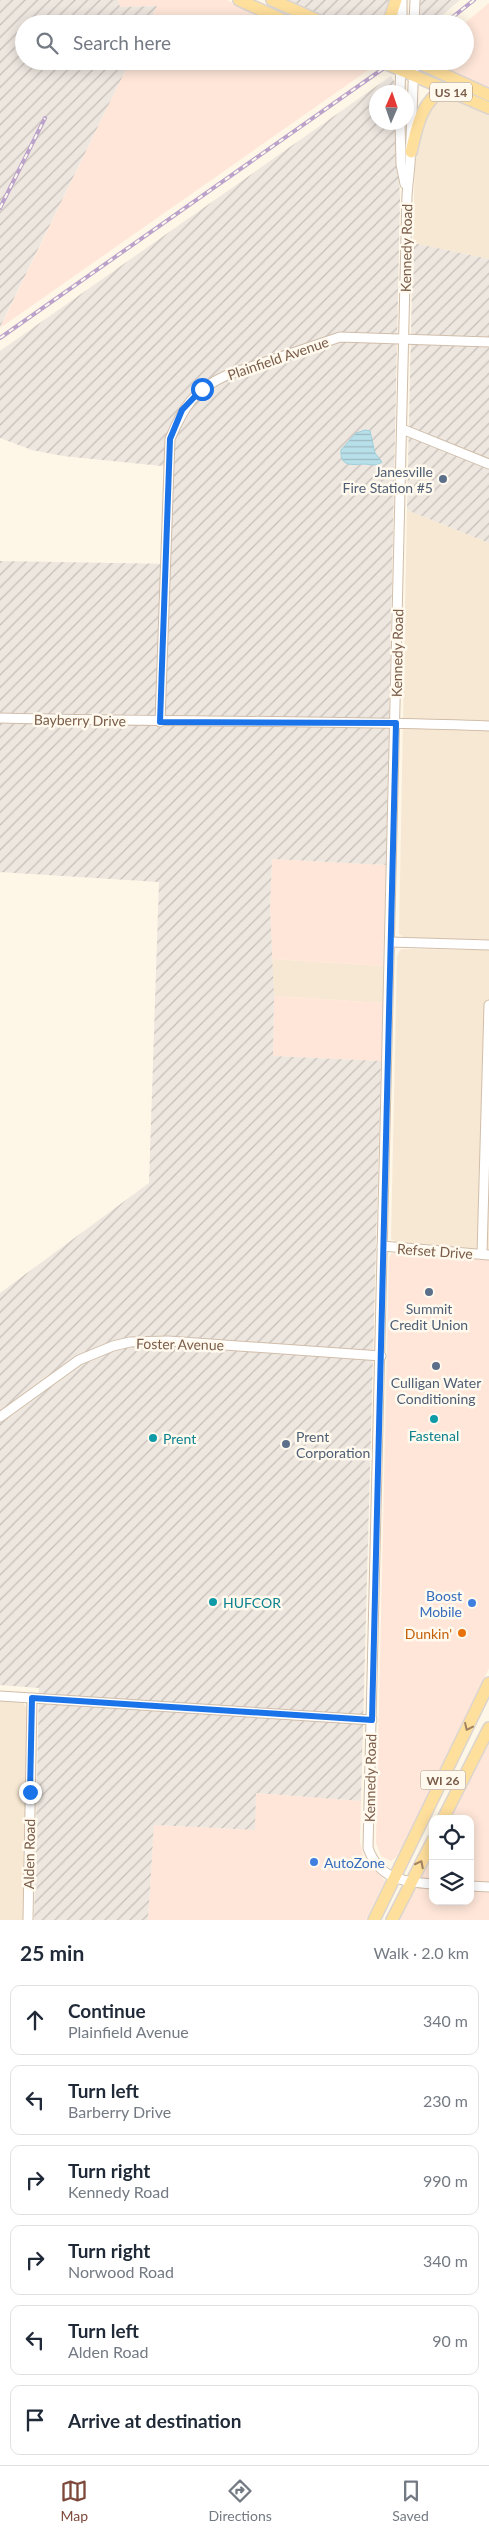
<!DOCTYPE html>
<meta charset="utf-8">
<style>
body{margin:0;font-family:Lato,sans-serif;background:#f6f6f7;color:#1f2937}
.controls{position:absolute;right:15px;bottom:15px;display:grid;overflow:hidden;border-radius:10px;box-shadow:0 2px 12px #0003}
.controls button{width:45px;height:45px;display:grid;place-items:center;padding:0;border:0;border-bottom:1px solid #e0e1e3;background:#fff;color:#1f2937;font:25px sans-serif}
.compass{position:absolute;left:369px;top:85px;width:45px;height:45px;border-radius:50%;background:#fff;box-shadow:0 2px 12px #0003;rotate:2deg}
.stop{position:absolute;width:15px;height:15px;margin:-11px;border:4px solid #1a73e8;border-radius:50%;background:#fff}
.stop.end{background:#1a73e8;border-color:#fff;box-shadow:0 1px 5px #0008}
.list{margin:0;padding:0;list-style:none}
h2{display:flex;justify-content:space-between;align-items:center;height:65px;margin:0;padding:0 20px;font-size:21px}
h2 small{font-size:16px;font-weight:400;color:#747a83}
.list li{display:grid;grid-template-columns:32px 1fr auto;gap:15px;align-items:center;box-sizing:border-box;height:70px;margin:0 10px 10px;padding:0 10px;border:1px solid #e0e1e3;border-radius:10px}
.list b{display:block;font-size:19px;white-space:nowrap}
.list p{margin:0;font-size:16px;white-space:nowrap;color:#747a83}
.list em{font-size:16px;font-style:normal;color:#747a83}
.icon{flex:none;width:28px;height:28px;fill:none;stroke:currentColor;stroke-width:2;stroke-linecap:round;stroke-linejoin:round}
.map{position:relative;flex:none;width:489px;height:1920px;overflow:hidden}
.search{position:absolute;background:#fff;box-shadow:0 2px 12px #0003;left:15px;right:15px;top:15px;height:55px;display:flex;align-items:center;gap:12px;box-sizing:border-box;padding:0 18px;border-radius:28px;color:#747a83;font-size:19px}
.sheet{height:545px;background:#fff}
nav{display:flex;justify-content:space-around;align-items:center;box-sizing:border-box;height:70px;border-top:1px solid #e0e1e3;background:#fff;font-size:14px;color:#747a83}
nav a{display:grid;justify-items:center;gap:2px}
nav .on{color:#7e493b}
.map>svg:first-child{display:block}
</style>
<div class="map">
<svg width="489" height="1920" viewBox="0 0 489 1920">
<defs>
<pattern id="industrial-furrows" width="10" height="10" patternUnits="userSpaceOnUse" patternTransform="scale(1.25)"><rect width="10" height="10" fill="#eee7e0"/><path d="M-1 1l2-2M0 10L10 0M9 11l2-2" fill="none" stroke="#c6beb8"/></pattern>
<pattern id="water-rules" width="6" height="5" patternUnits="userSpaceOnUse" patternTransform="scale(1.25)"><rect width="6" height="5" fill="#b8e0ea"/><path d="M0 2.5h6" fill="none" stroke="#9bb9c0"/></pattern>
</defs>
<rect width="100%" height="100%" fill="#fef6e6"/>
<g fill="#f7e8d3">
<path d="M445,97l44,15v147l-76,-16 2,-87 3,-18 14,-36z"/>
<path d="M407,510l82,33v397l-84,-2 -6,-4z"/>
<path d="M403,949l86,1v300l-93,-8 -5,-3 6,-282 3,-7z"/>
<path d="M272,959l111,7v37l-109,-7z"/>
<path d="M0,1700l22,1 5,8 -4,211h-23z"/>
</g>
<g fill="#ffe6d9">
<path d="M118,0h109l48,24h-127l9,-18 -37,1z"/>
<path d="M489,3v85l-61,-27h37l-1,-37z"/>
<path d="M130,61h231l13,5 -374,262z"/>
<path d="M272,859l114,6 -3,101 -111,-7 -2,-51z"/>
<path d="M274,996l109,7 -2,58 -108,-5z"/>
<path d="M395,1253l94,7v408l-84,174 -9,15 -5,4 -10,-5 -5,-13 13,-584 2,-5z"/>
<path d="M489,1736v184h-93l37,-72v53h37v-82h-23z"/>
<path d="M256,1793l105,8 -1,41 4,17 21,22 -19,39h-218l6,-95 100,5z"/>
</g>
<g fill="url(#industrial-furrows)">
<path d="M0,0h118l2,7 37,-1 -9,18h-124v37h106l-130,266z"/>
<path d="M282,0h112l-9,24h-47z"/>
<path d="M419,0h41l-28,24h-14z"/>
<path d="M391,76l5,8 1,8h-21v30l20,1 4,76 -14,666 -114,-6 -2,49 4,88 -1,60 108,5 -20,740 -105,-8 -1,37 -101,-5 -6,95h-114l5,-232 -39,-3v-392l149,-110 10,-301 -159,-10v-311l170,3 2,-97 -109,-11 -31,-6 -32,-12v-87z"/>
<path d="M413,243l76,16v284l-82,-33z"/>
</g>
<path fill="url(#water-rules)" stroke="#9dd0dd" d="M365,430l5,1 5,22 7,9c-6,5 -12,2 -19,2 -13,1 -23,2 -22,-14l15,-17z"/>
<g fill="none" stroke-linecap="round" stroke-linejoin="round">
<g stroke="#d1beaa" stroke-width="11">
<g id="minor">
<path d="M402,24v-24"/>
<path d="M414,24l1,-24"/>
<path d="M414,61l-4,103 -3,31 -39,1653c11,31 35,34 65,36"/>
<path d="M400,92l1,-31"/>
<path d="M400,122l1,42 4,20"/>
<path d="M402,429l87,35"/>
<path d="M0,718c163,4 326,2 489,8"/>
<path d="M160,722l10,-283c14,-33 24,-49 57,-64l113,-38 149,5"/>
<path d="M390,942l99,3"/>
<path d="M382,1246l107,9"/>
<path d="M482,1254l7,-249"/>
<path d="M0,1417l79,-57 34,-14 17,-4 38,-1 213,15"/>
<path d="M0,1696l372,24"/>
<path d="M470,1886l19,1"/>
<path d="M28,1920l4,-222"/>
</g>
</g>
<g stroke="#dcd5cf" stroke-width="14">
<g id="major">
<path d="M239,0l53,24"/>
<path d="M272,0l54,24"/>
<path d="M388,24l8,-24"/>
<path d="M380,61l109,47"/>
<path d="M415,61l74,34"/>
<path d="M411,152c6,-25 10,-51 34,-63"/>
<path d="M443,1819l46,-91"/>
<path d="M374,1920l115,-237"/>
<path d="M392,1920l41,-80"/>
</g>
</g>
<use href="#minor" stroke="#fff" stroke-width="9"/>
<use href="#major" stroke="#ffdf9c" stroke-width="11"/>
<g stroke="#baa2ca" stroke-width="4">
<g id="rail">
<path d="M444,24l30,-24"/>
<path d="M0,208l45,-90"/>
<path d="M0,338l394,-277"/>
</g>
</g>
<use href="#rail" stroke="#fff9ee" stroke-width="2" stroke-dasharray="5.5" stroke-linecap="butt"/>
</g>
<defs><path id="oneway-chevron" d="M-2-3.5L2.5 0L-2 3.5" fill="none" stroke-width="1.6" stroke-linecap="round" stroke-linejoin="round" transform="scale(1.25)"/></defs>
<g stroke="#a28361">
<use href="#oneway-chevron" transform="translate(468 1727) rotate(115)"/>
<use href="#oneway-chevron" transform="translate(420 1864) rotate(-63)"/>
</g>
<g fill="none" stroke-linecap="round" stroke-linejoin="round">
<path stroke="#1a73e8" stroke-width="6" d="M30,1792l2,-94 340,22 24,-997 -236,-1 10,-283 12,-29 20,-21"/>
</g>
<g fill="#5c6f8a" stroke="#fff9ee" stroke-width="2">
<circle cx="443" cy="479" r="5"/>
<circle cx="429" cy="1292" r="5"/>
<circle cx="436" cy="1366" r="5"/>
<circle cx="286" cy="1444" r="5"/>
</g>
<g fill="#0f9aa8" stroke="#fff9ee" stroke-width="2">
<circle cx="434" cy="1419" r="5"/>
<circle cx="153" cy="1438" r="5"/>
<circle cx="213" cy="1602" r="5"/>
</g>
<g fill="#3f7fe0" stroke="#fff9ee" stroke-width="2">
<circle cx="472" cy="1603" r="5"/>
<circle cx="314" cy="1862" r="5"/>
</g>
<circle fill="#e8710a" stroke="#fff9ee" stroke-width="2" cx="462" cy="1633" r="5"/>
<g text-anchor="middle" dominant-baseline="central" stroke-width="5" stroke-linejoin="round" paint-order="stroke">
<g fill="#fff9ee" stroke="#a28b7a" stroke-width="1">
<rect x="430" y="82.5" width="42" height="19" rx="4"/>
<rect x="420.5" y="1770.5" width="45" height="19" rx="4"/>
</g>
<g font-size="12" font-weight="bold" fill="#7a5c48">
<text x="451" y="92">US 14</text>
<text x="443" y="1780">WI 26</text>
</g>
<g font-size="14" fill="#7a5c48" stroke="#fff9ee">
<text transform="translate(406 248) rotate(-89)">Kennedy Road</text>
<text transform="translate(278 358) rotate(-19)">Plainfield Avenue</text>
<text transform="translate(397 653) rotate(-89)">Kennedy Road</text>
<text transform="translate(80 720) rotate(1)">Bayberry Drive</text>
<text transform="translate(435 1251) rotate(4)">Refset Drive</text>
<text transform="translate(180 1344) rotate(1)">Foster Avenue</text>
<text transform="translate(370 1778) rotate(-89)">Kennedy Road</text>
<text transform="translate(29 1854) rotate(-89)">Alden Road</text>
</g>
<g font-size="14" fill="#4e5e75" stroke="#fff9ee">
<text x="433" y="471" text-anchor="end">Janesville<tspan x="433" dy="16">Fire Station #5</tspan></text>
<text x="429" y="1308">Summit<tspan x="429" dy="16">Credit Union</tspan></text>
<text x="436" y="1382">Culligan Water<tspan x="436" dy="16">Conditioning</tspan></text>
<text x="296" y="1436" text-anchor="start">Prent<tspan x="296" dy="16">Corporation</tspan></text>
</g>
<g font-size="14" fill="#0d838f" stroke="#fff9ee" text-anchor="start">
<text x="434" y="1435" text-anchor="middle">Fastenal</text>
<text x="163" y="1438">Prent</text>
<text x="223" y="1602">HUFCOR</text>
</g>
<g font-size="14" fill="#366cbe" stroke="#fff9ee" text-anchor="end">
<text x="462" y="1595">Boost<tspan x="462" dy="16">Mobile</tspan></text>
<text x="324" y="1862" text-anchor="start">AutoZone</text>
</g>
<g font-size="14" fill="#c56008" stroke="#fff9ee" text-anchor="end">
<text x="452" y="1633">Dunkin'</text>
</g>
</g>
</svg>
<div class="controls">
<button><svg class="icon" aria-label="locate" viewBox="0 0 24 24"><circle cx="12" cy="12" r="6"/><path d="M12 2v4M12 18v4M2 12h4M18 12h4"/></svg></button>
<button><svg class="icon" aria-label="layers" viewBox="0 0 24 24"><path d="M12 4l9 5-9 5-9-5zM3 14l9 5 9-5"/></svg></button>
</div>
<svg class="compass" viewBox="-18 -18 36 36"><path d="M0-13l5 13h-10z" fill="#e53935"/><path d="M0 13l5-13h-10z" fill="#747a83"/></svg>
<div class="stop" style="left:202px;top:389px"></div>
<div class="stop end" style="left:30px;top:1792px"></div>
<div class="search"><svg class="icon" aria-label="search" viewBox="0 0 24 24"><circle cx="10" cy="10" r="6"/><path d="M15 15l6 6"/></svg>Search here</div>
</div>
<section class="sheet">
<h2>25 min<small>Walk · 2.0 km</small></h2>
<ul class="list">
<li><svg class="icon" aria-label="ahead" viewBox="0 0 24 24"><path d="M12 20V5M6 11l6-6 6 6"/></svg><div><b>Continue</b><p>Plainfield Avenue</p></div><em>340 m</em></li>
<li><svg class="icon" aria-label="left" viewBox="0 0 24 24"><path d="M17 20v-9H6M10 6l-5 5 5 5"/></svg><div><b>Turn left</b><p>Barberry Drive</p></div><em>230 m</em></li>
<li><svg class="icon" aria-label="right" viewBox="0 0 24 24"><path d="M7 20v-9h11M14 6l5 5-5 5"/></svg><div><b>Turn right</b><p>Kennedy Road</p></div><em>990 m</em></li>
<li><svg class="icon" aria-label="right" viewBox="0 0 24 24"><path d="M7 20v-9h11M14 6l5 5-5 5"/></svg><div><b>Turn right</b><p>Norwood Road</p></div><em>340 m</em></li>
<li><svg class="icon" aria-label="left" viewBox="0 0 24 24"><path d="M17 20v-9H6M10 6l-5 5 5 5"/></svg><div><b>Turn left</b><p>Alden Road</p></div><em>90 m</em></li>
<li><svg class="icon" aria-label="arrive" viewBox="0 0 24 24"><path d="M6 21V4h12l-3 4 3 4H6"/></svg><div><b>Arrive at destination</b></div></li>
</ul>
</section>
<nav>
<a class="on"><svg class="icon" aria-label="map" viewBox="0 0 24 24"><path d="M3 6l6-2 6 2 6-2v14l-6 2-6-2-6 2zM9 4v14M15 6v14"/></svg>Map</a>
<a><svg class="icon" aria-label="directions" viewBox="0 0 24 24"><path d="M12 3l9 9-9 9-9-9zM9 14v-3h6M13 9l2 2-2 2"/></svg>Directions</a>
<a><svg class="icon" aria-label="saved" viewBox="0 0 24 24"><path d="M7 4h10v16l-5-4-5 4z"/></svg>Saved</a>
</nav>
